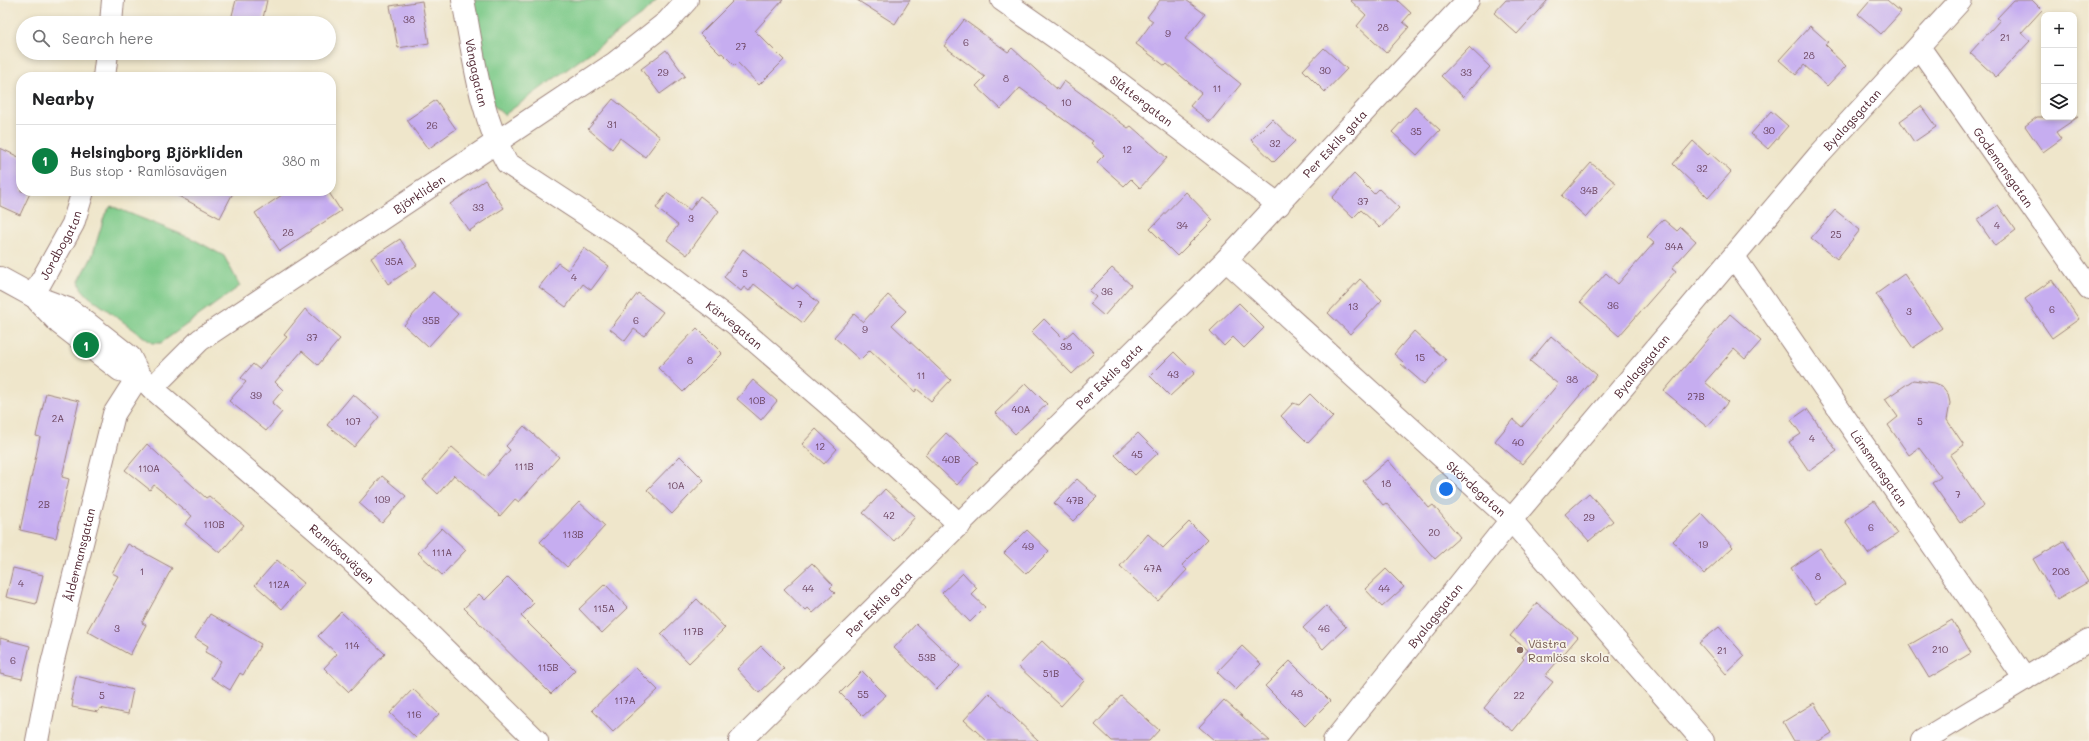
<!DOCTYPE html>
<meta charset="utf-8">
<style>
body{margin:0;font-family:Mali,sans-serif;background:#f6f6f6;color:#202124}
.controls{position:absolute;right:12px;top:12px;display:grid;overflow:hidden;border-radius:8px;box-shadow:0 2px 6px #0003}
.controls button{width:36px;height:36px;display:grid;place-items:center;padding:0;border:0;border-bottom:1px solid #e0e0e0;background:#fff;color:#202124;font:20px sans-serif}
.you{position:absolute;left:1446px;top:489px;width:14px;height:14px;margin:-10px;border:3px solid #fff;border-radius:50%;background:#1a73e8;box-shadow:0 0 0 6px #1a73e833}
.badge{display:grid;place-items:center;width:26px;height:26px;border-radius:50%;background:#0b8043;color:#fff;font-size:13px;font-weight:700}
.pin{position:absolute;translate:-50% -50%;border:2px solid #fff;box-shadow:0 1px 4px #0006}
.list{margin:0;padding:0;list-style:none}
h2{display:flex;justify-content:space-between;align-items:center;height:52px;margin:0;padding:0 16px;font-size:17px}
h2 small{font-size:13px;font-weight:400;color:#757577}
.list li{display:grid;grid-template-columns:26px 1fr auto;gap:12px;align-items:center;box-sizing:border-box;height:72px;padding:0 16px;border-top:1px solid #e0e0e0}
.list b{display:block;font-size:15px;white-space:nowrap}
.list p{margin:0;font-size:13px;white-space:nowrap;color:#757577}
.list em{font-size:13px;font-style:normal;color:#757577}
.icon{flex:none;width:22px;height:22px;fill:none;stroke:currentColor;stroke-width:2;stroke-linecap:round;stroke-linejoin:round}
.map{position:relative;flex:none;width:2089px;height:741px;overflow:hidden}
.search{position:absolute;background:#fff;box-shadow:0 2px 6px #0003;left:16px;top:16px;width:320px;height:44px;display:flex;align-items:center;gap:10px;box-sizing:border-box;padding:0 14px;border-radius:22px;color:#757577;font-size:15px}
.panel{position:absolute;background:#fff;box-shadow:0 2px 6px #0003;left:16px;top:72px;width:320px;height:124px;border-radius:16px}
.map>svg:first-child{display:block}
</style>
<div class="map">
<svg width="2089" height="741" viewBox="0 0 2089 741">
<rect width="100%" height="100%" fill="#f7f3e8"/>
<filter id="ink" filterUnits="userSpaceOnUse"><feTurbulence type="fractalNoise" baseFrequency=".025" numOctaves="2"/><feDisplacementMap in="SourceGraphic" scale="8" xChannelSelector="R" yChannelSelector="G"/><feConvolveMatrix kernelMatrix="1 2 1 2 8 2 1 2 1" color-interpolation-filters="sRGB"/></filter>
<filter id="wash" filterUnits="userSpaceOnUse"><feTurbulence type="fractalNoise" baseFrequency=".012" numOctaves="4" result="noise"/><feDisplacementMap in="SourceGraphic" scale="16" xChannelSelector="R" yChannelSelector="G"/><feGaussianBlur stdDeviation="0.9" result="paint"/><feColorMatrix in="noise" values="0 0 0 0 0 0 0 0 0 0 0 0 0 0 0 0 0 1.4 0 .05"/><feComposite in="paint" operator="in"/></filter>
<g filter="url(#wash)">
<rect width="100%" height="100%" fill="#efe6cb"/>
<g fill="#7dca89" stroke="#64745a">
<path d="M471,0h186l-15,15 -138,100 -13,-12z"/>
<path d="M111,206l82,33 31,17 16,30 -79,57h-9l-64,-47 -7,-8 -2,-7 13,-24 13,-43z"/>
</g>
<g id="blocks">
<g fill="#c6adf0">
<path d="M236,0h31l-5,23h-32z"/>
<path d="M734,0h49l-28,31 29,29 -25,25 -21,-22 -3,3 -13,-13 -2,1 -20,-20z"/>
<path d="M857,0h53l-15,24z"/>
<path d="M1160,0h26l19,14 -20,25 56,45 -31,38 -20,-16 11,-13 -34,-29 -2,2 -29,-22 17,-23 -6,-4z"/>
<path d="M1350,0h47l14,13 -8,9 6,5 -23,26 -29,-27 9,-11z"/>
<path d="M1506,0h42l-31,34 -23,-21z"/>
<path d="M1870,0h17l14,12 -20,22 -23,-20z"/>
<path d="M2014,0h18l10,10 -21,23 9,8 -34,36 -26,-24 30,-33 -3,-2z"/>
<path d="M422,1l7,42 -31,5 -8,-42z"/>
<path d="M964,20l44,32 4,-4 46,42 6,-9 64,47 3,-2 36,32 -27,30 -9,-9 -7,7 -27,-24 7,-7 -13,-12 2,-2 -73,-53 -19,21 -25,-23 9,-9 -41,-31z"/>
<path d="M1810,26l18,16 -3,2 6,6 -1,1 16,15 -19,20 -23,-21 -8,10 -17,-15z"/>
<path d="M1469,47l21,20 -27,30 -22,-21z"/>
<path d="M1324,48l23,21 -22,23 -22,-22z"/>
<path d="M666,50l19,26 -25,18 -19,-25z"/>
<path d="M613,99l47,38 -15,20 -25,-19 -8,11 -24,-20z"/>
<path d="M436,100l20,29 -28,20 -21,-29z"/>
<path d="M1921,106l15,21 -22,15 -14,-21z"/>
<path d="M1415,107l25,23 -23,25 -25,-23z"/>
<path d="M1771,111l17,15 -20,23 -17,-15z"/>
<path d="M2037,117h41l-22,15 5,7 -18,13 -18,-26z"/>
<path d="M1272,119l23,22 -21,21 -23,-22z"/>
<path d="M1693,141l15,14 2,-2 21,19 -23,26 -35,-34z"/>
<path d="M0,148l21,10v33h10l-11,24 -20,-9z"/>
<path d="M1591,163l25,20 -30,34 -24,-21z"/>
<path d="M1354,174l20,20 5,-5 20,19 -19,20 -19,-18 -8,8 -21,-20z"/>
<path d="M485,180l19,28 -35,23 -19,-27z"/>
<path d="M169,191h65l-14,27z"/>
<path d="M288,191h40l13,20 -61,40 -25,-38z"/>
<path d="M1186,192l27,28 -36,36 -27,-27z"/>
<path d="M667,193l23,17 10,-14 19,15 -32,44 -20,-15 11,-15 -22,-17z"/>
<path d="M1998,205l18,25 -21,16 -18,-26z"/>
<path d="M1835,210l25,20 -23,29 -26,-21z"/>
<path d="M1663,219l14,12 4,-4 15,14 -24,27 4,3 -57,65 -39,-34 26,-29 12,11 36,-41 -7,-6z"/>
<path d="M400,239l17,26 -29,19 -17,-26z"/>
<path d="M584,248l25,18 -18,24 -8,-6 -17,23 -27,-20 19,-24 10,7z"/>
<path d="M743,249l50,40 4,-4 22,18 -16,20 -49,-39 -5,7 -5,-4 -3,4 -17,-14z"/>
<path d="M1112,268l19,17 -27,31 -14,-12 6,-7 -7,-6z"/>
<path d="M1904,274l38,54 -29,20 -37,-54z"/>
<path d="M1360,279l22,21 -32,34 -22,-21z"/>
<path d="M2052,280l27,39 -27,19 -27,-39z"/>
<path d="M433,292l25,22 -30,33 -24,-22z"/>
<path d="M638,293l25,19 -19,24 -10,-7 -9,12 -15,-12z"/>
<path d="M888,295l18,16 -14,14 59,55 -20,21 -14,-12 -2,3 -45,-42 -10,10 -26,-23 20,-23 9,8z"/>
<path d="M1239,303l25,25 -20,20 -11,-11 -9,9 -14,-15z"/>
<path d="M305,309l35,30 -22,26 -16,-14 -27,31 8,8 -11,13 10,9 -16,19 -37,-30 17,-19 -5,-4 12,-14 6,5 28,-32 -3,-2z"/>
<path d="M1730,314l31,27 -16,18 -11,-10 -29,33 23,20 -21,25 -43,-36z"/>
<path d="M1044,319l20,20 9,-8 21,22 -22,21 -41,-42z"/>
<path d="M697,328l25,25 -39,39 -25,-24z"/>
<path d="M1414,331l32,29 -22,24 -23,-20 2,-2 -9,-8z"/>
<path d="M1551,336l46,39 -75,89 -27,-23 18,-22 9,8 36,-43 -28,-23z"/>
<path d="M1174,352l21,21 -25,23 -20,-20z"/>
<path d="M753,380l24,21 -16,19 -24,-21z"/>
<path d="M1913,380l22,3 7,3 6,8 2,9 -3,17 17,25 -14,10 34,51 -24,17 -28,-40 9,-6 -22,-29 -10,7 -21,-30 10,-8 -13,-18z"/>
<path d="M1026,383l21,21 -32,30 -20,-21z"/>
<path d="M46,393l33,8 -17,76 7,2 -13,59 -36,-8 20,-93 -4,-1z"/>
<path d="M353,394l26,23 -25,30 -27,-22z"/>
<path d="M1310,394l23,23 -25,26 -27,-27 12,-13 6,2z"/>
<path d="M1807,409l30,42 -28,20 -20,-29 12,-8 -10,-14z"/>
<path d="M524,426l35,31 -40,45 -4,-3 -15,17 -46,-41 -16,19 -15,-14 29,-33 34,30 24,-27 -4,-4z"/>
<path d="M816,429l21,20 -13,15 -22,-20z"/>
<path d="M946,433l32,29 -21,23 -32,-30z"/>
<path d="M1138,433l20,20 -23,22 -20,-20z"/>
<path d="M147,444l59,54 3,-2 35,29 -24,28 -35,-29 7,-8 -38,-31 -4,5 -25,-20z"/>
<path d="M680,456l24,24 -32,34 -25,-24z"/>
<path d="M1388,460l41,48 4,-3 27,32 -25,22 -49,-56 -3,2 -20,-24z"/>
<path d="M382,476l24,20 -24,27 -23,-20z"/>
<path d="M1077,479l20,18 -24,24 -19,-18z"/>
<path d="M885,489l30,28 -21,24 -31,-28z"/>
<path d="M1589,493l24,28 -24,20 -24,-27z"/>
<path d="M1874,501l23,33 -29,20 -23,-33z"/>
<path d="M579,502l26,24 -38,41 -27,-25z"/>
<path d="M1702,514l31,33 -29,27 -31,-33z"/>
<path d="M1189,522l18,18 -25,25 5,5 -29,31 -38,-35 28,-32 15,14z"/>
<path d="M442,528l24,22 -24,25 -24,-22z"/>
<path d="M1027,530l22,21 -23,23 -22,-21z"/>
<path d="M2064,541l24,41 -31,18 -24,-41z"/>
<path d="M128,544l44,24 -30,55 4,2 -16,30 -43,-24 31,-55 -6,-3z"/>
<path d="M1820,548l25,36 -29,20 -25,-36z"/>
<path d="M277,560l27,23 -22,26 -27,-24z"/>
<path d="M812,563l21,22 -3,3 5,5 -22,20 -5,-5 -3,3 -21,-22z"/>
<path d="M13,568l30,7 -7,29 -30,-7z"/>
<path d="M1386,569l18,18 -22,20 -17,-18z"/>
<path d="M963,573l14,15 -6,6 14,13 -15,15 -28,-29z"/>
<path d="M508,577l26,26 -13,13 54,54 -24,24 -87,-86 15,-14 6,6z"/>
<path d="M605,584l23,24 -26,25 -23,-24z"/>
<path d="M697,599l28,29 -36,35 -28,-29z"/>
<path d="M1537,603l41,34 -33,39 8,6 -40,49 -29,-23 40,-49 -2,-2 6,-7 -18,-14z"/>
<path d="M1326,606l20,21 -23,22 -20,-21z"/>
<path d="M341,612l44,42 -36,38 -25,-24 13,-14 -19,-18z"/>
<path d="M210,614l51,30 -18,31 -3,-2 -10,17 -19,-12 10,-17 -16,-9 3,-6 -13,-8z"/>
<path d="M1952,620l19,33 -42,25 -20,-33z"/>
<path d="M916,624l44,42 -23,23 -43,-41z"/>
<path d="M1719,627l26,29 -19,18 -27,-31z"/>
<path d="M0,638l30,8 -8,33 -22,-5z"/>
<path d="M1042,641l42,40 -23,25 -43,-40z"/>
<path d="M761,646l23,23 -25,24 -22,-24z"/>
<path d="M1242,646l19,18 -25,26 -19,-18z"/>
<path d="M1290,661l40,40 -25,25 -40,-40z"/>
<path d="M636,668l22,22 -45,42 -21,-22z"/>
<path d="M862,671l24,24 -23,21 -23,-23z"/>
<path d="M76,676l57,14 -5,24 -28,-6 -2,4 -26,-5 1,-7h-2z"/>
<path d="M413,689l26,25 -23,24 -26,-25z"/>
<path d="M989,693l50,48h-52l-23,-21z"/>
<path d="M1121,696l38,34 -10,11h-37l-17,-16z"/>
<path d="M1224,700l46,41h-55l-16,-14z"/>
<path d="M1814,703l18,30 -13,8h-25l-11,-19z"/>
</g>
</g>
</g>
<g filter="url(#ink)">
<use href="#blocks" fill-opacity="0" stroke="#9c827b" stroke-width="1"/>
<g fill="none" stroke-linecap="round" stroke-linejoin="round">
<g stroke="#9c827b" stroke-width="24">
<g id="minor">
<path id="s1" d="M463,0c11,55 16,113 44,163l116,76 111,84 94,81 132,121"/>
<path id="s2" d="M1002,0l104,73 173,132"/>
<path d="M111,23l2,-23"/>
<path id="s3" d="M1919,47l170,241"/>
<path d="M104,77l3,-24"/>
<path id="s4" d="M1734,257l291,422"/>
<path id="s5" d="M1226,260l285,260 192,221"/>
<path id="s6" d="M33,296l40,-72 10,-33"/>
<path id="s7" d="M152,388l48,-48 415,-277 52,-41 20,-22"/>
<path id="s8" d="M37,741l14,-73 63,-254 25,-39"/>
<path id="s9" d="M740,741l486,-481 242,-260"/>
<path id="s10" d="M1334,741l177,-221 308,-365 142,-155"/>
</g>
</g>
<g stroke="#9c827b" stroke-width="24">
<g id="tertiary">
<path id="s11" d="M0,278l33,18 35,13 10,7 52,41 9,18 13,13 193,167 89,84 103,102"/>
<path d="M38,301l21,22 61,47 19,5"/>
<path d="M1922,741l167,-101"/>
</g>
</g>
<use href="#minor" stroke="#fff" stroke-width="22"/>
<use href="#tertiary" stroke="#fff" stroke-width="22"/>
</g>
</g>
<circle fill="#8d6e63" stroke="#f7f3e8" stroke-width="1.5" cx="1520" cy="650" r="4"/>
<g text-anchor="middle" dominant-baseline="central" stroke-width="3.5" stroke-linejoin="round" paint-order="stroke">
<g font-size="10" fill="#69425c">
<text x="409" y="19">38</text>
<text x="1383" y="27">28</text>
<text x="1168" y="33">9</text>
<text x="2005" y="37">21</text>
<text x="966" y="42">6</text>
<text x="741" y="46">27</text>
<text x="1809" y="55">28</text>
<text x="1325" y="70">30</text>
<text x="663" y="72">29</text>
<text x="1466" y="72">33</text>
<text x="1006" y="78">8</text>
<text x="1217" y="88">11</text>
<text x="1066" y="102">10</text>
<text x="612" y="124">31</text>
<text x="432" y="125">26</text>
<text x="1769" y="130">30</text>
<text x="1416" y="131">35</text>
<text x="1275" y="143">32</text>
<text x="1127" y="149">12</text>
<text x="1702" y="168">32</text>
<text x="1589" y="190">34B</text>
<text x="1363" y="201">37</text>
<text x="478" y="207">33</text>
<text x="691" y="218">3</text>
<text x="1182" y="225">34</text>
<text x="1997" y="225">4</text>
<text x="288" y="232">28</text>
<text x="1836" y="234">25</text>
<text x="1674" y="246">34A</text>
<text x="394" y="261">35A</text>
<text x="745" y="273">5</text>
<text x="574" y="277">4</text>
<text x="1107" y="291">36</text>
<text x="800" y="304">7</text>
<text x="1613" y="305">36</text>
<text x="1353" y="306">13</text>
<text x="2052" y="309">6</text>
<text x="1909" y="311">3</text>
<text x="431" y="320">35B</text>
<text x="636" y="320">6</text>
<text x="865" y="329">9</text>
<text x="312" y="337">37</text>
<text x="1066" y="346">38</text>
<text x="1420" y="357">15</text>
<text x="690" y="360">8</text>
<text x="1173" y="374">43</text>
<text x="921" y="375">11</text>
<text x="1572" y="379">38</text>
<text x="256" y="395">39</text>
<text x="1696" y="396">27B</text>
<text x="757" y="400">10B</text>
<text x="1021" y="409">40A</text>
<text x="58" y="418">2A</text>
<text x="353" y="421">107</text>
<text x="1920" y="421">5</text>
<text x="1812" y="438">4</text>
<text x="1518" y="442">40</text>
<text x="820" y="446">12</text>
<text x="1137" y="454">45</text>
<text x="951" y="459">40B</text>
<text x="524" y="466">111B</text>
<text x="149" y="468">110A</text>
<text x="1386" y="483">18</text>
<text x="676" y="485">10A</text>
<text x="1958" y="494">7</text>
<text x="382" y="499">109</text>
<text x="1075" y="500">47B</text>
<text x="44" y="504">2B</text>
<text x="889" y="515">42</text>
<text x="1589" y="517">29</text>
<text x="214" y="524">110B</text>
<text x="1871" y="527">6</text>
<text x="1434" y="532">20</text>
<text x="573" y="534">113B</text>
<text x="1703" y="544">19</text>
<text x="1028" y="546">49</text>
<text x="442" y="552">111A</text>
<text x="1153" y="568">47A</text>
<text x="142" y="571">1</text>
<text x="2061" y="571">208</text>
<text x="1818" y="576">8</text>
<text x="21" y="583">4</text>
<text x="279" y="584">112A</text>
<text x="808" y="588">44</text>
<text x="1384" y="588">44</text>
<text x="604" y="608">115A</text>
<text x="117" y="628">3</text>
<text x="1324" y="628">46</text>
<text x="693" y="631">117B</text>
<text x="352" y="645">114</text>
<text x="1940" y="649">210</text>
<text x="1722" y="650">21</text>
<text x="927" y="657">53B</text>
<text x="13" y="660">6</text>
<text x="548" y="667">115B</text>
<text x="1051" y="673">51B</text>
<text x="1297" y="693">48</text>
<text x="863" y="694">55</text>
<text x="102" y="695">5</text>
<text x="1519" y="695">22</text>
<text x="625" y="700">117A</text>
<text x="414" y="714">116</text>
</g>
<g font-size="12" fill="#4a1f2b" stroke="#f7f3e8">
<text stroke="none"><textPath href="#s1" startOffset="74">Vångagatan</textPath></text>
<text stroke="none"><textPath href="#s2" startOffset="172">Slåttergatan</textPath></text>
<text stroke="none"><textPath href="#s10" startOffset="809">Byalagsgatan</textPath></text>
<text stroke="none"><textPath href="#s9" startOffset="843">Per Eskils gata</textPath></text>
<text stroke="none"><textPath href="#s3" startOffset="147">Godemansgatan</textPath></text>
<text stroke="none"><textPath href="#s7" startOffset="331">Björkliden</textPath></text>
<text stroke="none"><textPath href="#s6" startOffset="58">Jordbogatan</textPath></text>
<text stroke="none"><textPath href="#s1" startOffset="449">Kärvegatan</textPath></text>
<text stroke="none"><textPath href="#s10" startOffset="485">Byalagsgatan</textPath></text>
<text stroke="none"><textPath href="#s9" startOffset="519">Per Eskils gata</textPath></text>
<text stroke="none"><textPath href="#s4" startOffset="256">Länsmansgatan</textPath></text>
<text stroke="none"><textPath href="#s5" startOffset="339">Skördegatan</textPath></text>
<text stroke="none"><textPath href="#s11" startOffset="444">Ramlösavägen</textPath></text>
<text stroke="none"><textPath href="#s8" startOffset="191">Åldermansgatan</textPath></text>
<text stroke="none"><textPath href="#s9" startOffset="195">Per Eskils gata</textPath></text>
<text stroke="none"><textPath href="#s10" startOffset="161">Byalagsgatan</textPath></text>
</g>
<g font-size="12" fill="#785e54" stroke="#f7f3e8" text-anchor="start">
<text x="1528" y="643">Västra<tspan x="1528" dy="14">Ramlösa skola</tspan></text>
</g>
</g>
</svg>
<div class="controls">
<button>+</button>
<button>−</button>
<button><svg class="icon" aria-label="layers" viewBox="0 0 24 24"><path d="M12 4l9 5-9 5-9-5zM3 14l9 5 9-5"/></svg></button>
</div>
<div class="you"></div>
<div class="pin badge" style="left:86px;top:345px">1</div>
<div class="search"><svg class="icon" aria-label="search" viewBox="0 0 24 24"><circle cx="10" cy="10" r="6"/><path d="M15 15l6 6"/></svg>Search here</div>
<section class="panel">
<h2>Nearby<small></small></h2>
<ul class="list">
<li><span class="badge">1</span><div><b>Helsingborg Björkliden</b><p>Bus stop · Ramlösavägen</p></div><em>380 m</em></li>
</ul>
</section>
</div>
